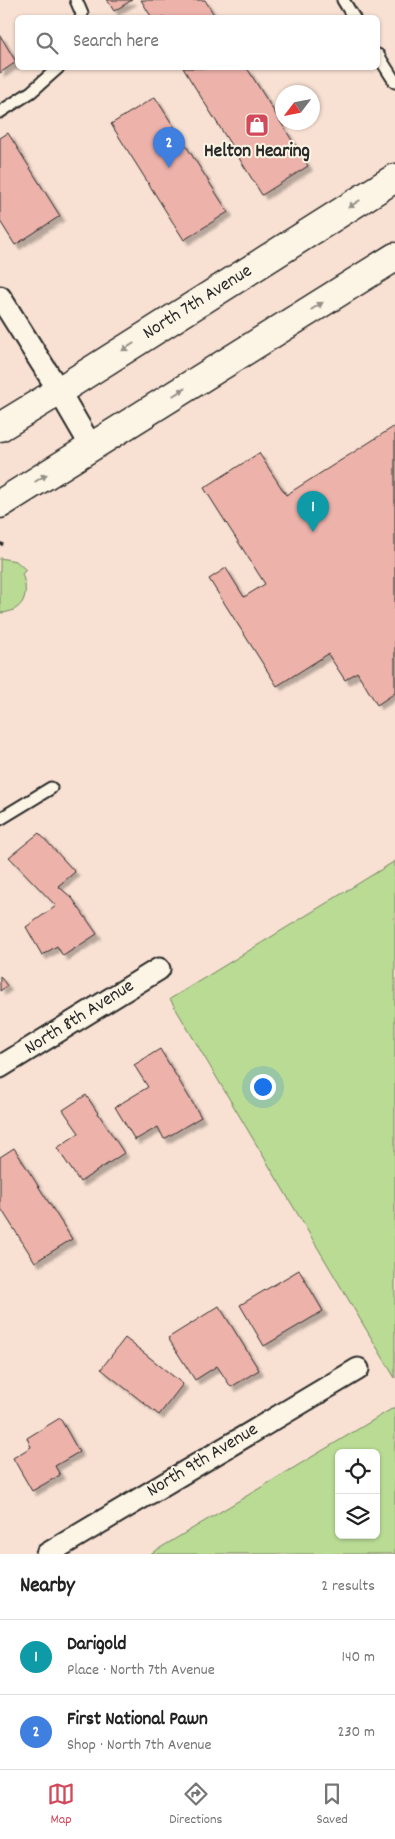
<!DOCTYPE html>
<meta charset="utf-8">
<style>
body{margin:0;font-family:Dekko,sans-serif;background:#f2f2f2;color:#222}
.controls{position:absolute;right:15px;bottom:15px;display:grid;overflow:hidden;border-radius:8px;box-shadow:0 1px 4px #0004}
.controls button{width:45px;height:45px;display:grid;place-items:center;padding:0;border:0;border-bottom:1px solid #e0e0e0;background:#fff;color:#222;font:25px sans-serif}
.compass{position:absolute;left:275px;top:85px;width:45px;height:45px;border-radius:50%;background:#fff;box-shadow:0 1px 4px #0004;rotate:238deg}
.you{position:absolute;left:262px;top:1086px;width:18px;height:18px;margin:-12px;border:4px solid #fff;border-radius:50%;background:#1a73e8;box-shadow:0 0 0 8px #1a73e833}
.badge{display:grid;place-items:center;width:32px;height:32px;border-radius:50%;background:#d1495b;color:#fff;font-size:16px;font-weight:700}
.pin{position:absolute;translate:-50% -41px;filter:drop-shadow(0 1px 2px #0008)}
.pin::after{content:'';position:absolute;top:26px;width:18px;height:15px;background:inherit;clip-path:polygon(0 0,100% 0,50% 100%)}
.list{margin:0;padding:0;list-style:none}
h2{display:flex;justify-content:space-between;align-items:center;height:65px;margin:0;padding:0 20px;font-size:21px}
h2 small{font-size:16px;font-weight:400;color:#767676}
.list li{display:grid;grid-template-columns:32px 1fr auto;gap:15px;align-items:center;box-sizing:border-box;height:75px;padding:0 20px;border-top:1px solid #e0e0e0}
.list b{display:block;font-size:19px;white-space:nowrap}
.list p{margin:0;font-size:16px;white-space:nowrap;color:#767676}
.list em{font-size:16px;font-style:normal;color:#767676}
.icon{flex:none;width:28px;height:28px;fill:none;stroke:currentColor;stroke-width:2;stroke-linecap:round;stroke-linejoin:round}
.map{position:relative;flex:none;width:395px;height:1554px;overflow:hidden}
.search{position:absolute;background:#fff;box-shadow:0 1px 4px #0004;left:15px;right:15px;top:15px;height:55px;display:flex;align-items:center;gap:12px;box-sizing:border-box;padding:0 18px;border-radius:8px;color:#767676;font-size:19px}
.sheet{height:215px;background:#fff}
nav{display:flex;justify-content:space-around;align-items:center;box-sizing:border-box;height:70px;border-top:1px solid #e0e0e0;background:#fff;font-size:14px;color:#767676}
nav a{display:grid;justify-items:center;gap:2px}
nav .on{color:#d1495b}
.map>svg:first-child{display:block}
</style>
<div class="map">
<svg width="395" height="1554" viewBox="0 0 395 1554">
<defs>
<filter id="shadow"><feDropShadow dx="4.5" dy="4.5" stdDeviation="1" flood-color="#0004"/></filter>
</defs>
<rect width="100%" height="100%" fill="#f8e1d3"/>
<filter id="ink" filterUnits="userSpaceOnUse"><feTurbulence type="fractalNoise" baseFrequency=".02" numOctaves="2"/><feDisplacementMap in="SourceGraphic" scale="10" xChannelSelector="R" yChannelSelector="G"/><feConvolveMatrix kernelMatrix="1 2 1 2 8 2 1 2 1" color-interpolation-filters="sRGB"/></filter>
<g filter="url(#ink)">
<g fill="#b9db94" stroke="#728360" fill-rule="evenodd">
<path d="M0,558l16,3 10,9 -4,4c8,20 2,38 -22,39z"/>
<path d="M395,861v517l-225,-379z"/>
<path d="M395,1407v147h-245zM339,1453h37v82h-37z"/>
</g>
<g fill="#edb2aa" stroke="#2b2b2b" filter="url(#shadow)">
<path d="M107,0h25l-18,11z"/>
<path d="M141,0h64l11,18h-64z"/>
<path d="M0,35l16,27 -16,11z"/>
<path d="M183,68h64l61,98 -46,29z"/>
<path d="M155,97l73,115 -44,28 -73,-116z"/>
<path d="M8,133l52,83 -45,29 -15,-24v-83z"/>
<path d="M395,426v267l-18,12 -20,-33 -12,8 -17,-26 -51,32 -68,-107 17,-11 18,29 21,-13 -61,-96 55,-35 27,42z"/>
<path d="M39,833l36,39 -17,14 14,12 25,36 -34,22 -6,-10 -15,9 -16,-28 30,-21 -47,-49z"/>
<path d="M0,976l7,10 -7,5z"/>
<path d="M160,1049l41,68 -37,22 -6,-12 -23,13 -20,-33 33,-20 -14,-22z"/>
<path d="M86,1095l38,58 -44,29 -23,-34 22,-15 -16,-23z"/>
<path d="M14,1148l58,91 -37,23 -35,-55v-50z"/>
<path d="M299,1270l24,41 -59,35 -24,-41z"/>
<path d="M219,1306l40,64 -28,17 -14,-21 -22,14 -27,-42z"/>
<path d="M125,1338l58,46 -24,31 -58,-46z"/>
<path d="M60,1418l19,34 -24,14 5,9 -28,16 -19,-33 18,-11 -4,-9z"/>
</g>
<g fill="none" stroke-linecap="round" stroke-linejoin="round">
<g stroke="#2b2b2b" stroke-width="15">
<g id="service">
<path d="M76,0l6,14 -1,4"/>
<path d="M343,0l11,18"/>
<path d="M378,55l17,27"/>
<path d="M0,112l31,-20 27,-24"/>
<path d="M0,819l51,-31"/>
</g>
</g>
<g stroke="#2b2b2b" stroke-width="25">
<g id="minor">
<path d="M0,297l59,94 32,55"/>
<path d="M0,1067l159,-98"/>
<path d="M47,1554l311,-185"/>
</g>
</g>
<g stroke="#2b2b2b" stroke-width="31">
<g id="primary">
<path d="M0,427l59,-36 336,-213"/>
<path d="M0,504l395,-247"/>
</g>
</g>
<path stroke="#2b2b2b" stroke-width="3" stroke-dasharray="4 4" stroke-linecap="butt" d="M0,543l3,2"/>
<use href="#service" stroke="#fcf5e5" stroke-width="11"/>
<use href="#minor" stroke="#fcf5e5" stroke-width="21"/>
<use href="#primary" stroke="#fcf5e5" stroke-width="28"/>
</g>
<defs><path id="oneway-solid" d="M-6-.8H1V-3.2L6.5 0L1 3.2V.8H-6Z" transform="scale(1.25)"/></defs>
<g fill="#949088">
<use href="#oneway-solid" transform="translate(354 204) rotate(148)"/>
<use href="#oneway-solid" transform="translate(317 306) rotate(-32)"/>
<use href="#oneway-solid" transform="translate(128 347) rotate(148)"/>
<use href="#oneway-solid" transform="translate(179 392) rotate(-32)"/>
<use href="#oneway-solid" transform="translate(41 478) rotate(-32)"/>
</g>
</g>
<defs>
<g id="shop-square" transform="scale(1.25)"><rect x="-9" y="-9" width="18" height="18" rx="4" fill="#d1495b" stroke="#fcf5e5"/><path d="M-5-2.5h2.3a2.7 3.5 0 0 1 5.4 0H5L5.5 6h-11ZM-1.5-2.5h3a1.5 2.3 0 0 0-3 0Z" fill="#fff"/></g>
</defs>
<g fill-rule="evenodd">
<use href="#shop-square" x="257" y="125"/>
</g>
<g text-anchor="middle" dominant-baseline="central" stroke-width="4" stroke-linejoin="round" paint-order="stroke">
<g font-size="19" font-weight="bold" fill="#2b2b2b" stroke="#fcf5e5">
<text x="257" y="152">Helton Hearing</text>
</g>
<g font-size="19" fill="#2b2b2b" stroke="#fcf5e5">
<text transform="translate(198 303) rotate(-32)">North 7th Avenue</text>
<text transform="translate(80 1018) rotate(-32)">North 8th Avenue</text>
<text transform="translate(203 1461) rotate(-31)">North 9th Avenue</text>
</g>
</g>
</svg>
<div class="controls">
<button><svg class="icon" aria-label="locate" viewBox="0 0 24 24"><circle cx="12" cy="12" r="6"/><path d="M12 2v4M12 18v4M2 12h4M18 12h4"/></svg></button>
<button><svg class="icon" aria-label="layers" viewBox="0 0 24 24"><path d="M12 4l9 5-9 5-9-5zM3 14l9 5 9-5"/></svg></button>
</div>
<svg class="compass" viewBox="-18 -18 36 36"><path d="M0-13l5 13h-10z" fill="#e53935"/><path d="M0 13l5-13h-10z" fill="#767676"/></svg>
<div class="you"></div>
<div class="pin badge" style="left:313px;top:532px;background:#0f9aa8">1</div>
<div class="pin badge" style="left:169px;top:168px;background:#3f7fe0">2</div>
<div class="search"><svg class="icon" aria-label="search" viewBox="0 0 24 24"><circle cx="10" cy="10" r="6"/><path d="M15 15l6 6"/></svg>Search here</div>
</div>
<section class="sheet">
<h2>Nearby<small>2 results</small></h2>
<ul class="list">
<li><span class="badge" style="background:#0f9aa8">1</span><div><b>Darigold</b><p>Place · North 7th Avenue</p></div><em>140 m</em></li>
<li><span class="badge" style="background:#3f7fe0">2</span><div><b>First National Pawn</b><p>Shop · North 7th Avenue</p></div><em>230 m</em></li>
</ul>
</section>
<nav>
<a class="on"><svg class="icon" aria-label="map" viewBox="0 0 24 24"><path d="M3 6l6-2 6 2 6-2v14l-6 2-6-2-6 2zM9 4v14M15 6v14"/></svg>Map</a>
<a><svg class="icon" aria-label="directions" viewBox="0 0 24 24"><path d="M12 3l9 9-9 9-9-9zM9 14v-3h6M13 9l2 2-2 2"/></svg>Directions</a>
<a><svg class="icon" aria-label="saved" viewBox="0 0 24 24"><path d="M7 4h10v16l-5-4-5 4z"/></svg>Saved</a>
</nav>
